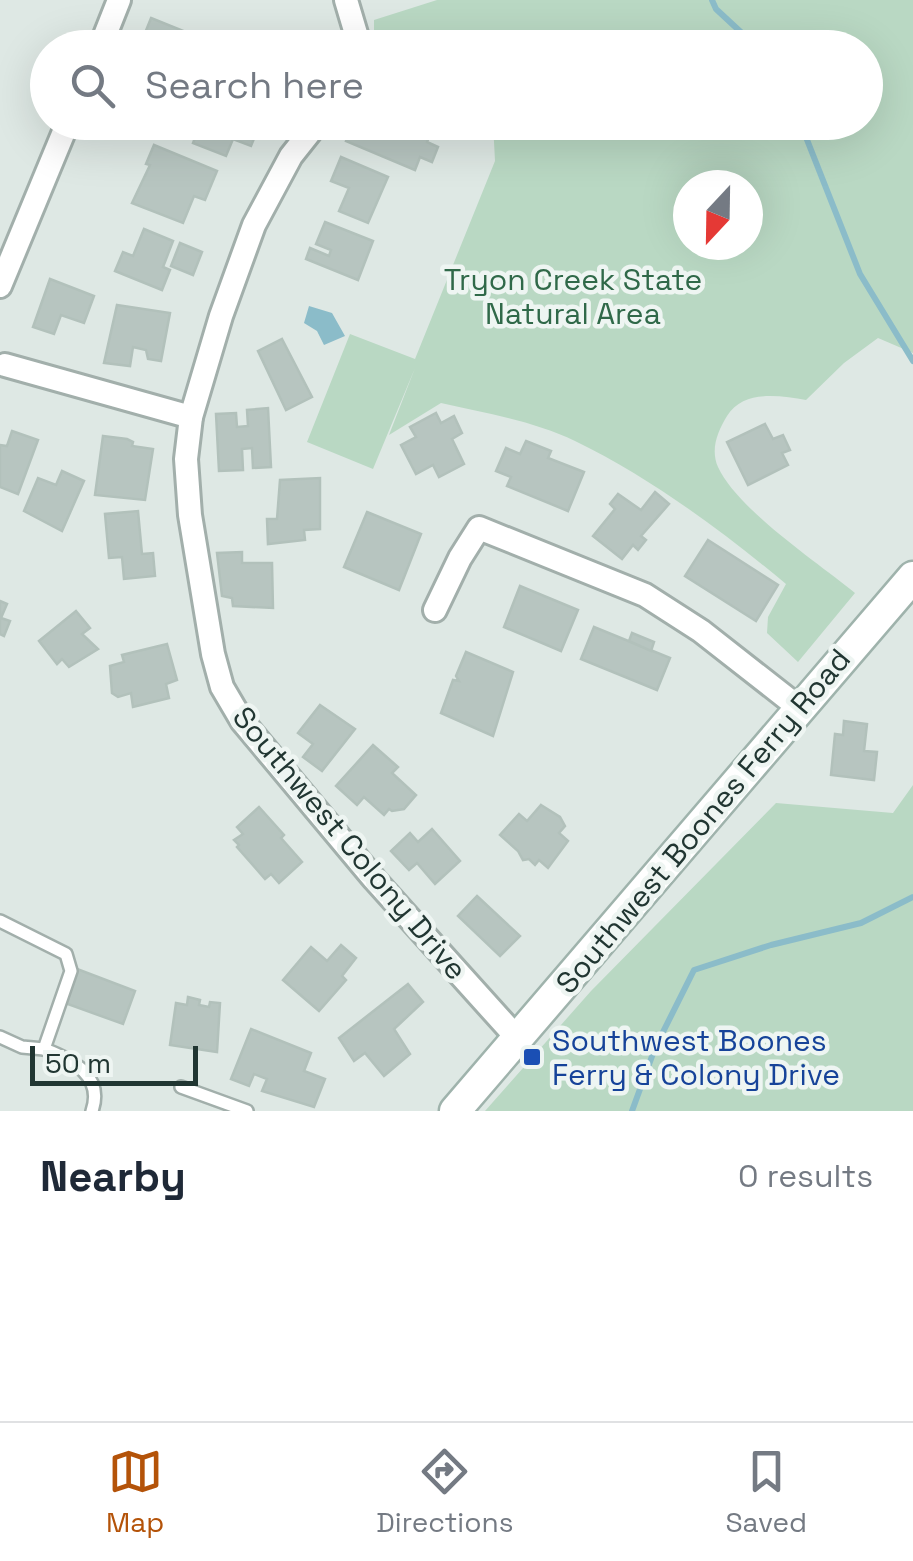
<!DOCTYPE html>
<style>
body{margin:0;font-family:"Space Grotesk",sans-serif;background:#f6f6f7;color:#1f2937}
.compass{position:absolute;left:673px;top:170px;width:90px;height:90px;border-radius:50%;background:#fff;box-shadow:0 10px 40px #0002;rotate:202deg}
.scale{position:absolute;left:30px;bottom:25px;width:168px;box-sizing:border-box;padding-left:10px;border:5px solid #213632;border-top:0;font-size:28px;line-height:35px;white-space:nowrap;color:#213632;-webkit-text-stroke:8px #eef5f2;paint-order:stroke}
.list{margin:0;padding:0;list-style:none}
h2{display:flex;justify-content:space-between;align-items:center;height:130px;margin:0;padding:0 40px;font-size:42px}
h2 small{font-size:32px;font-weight:400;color:#747a83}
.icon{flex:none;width:55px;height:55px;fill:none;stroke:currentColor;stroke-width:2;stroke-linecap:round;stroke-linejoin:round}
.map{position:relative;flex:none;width:913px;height:1111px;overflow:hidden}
.search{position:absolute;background:#fff;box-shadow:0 10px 40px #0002;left:30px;right:30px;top:30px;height:110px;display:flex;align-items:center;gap:25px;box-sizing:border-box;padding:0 35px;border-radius:55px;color:#747a83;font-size:38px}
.sheet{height:310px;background:#fff}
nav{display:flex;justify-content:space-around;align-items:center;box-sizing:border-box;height:140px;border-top:2px solid #e0e1e3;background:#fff;font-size:28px;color:#747a83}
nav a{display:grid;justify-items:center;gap:5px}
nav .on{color:#b45309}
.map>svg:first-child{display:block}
</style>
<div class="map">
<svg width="913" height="1111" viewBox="0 0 913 1111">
<rect width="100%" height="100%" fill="#dee8e4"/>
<g fill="#b9d8c3" fill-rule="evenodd">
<path d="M437,0h476v353l-35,-15 -34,25 -38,37c-26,-4 -62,-11 -79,16 -9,15 -17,33 -9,51 20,43 99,95 137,126l-57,69 -31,-29 1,-16 18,-33c-65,-54 -135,-106 -211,-143 -41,-20 -90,-28 -134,-38l-52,32 26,-67 -42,101 -66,-27 43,-108 65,25 80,-198 -2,-38 373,-1v-74h-413l-35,-7 -13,6 -31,-2v-25zM748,185v60h-60v-60z"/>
<path d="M913,785v326h-428l106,-120 185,-188 117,10z"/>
</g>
<path fill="#8bbcc9" d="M309,306l23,7 13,23 -21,9 -7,-14 -13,-8z"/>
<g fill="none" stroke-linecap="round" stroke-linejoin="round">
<g stroke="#8bbcc9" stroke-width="6">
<path d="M712,0l4,9 42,39"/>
<path d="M800,122l60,152 53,87"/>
<path d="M632,1111l23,-63 39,-78 77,-25 90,-22 52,-26"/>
</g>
</g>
<g fill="#b7c5c0" stroke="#b2c1bb" stroke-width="2.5">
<path d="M151,18l35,14 9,8 -3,8h-53z"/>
<path d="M258,32l25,16h-35z"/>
<path d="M201,122h55l4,2 -9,22 -18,-7 -7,17 -33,-13z"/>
<path d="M353,122h17l10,5 2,-5h53l-8,20 11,5 -6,15 -12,-5 -5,13 -69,-29z"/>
<path d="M154,145l63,26 -12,29 -11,-4 -11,27 -51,-20 18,-38 -4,-1z"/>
<path d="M341,157l47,20 -20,46 -29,-12 10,-23 -18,-7z"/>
<path d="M325,222l48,19 -15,39 -52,-21 4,-11 19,8 2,-6 -15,-6z"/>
<path d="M144,229l29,12 -10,26 7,3 -8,20 -47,-19 8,-19 10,4z"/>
<path d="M180,243l22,9 -9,23 -22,-9z"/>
<path d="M50,279l44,17 -10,27 -23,-8 -7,19 -21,-7z"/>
<path d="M117,305l53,8 -9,48 -13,-2 -2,-9 -13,-3 -3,19 -26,-3z"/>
<path d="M282,339l30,58 -26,13 -28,-59z"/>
<path d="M268,408l3,59 -18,1 -1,-20 -10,1 1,21 -24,1 -3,-57 20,-1 1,14 11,-1 -1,-16z"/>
<path d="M436,413l5,10 13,-7 8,17 -10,6 12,25 -25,13 -6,-12 -17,9 -15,-29 15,-8 -6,-10z"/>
<path d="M765,424l8,15 10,-4 7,15 -8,3 6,12 -40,20 -21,-43z"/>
<path d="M12,431l26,9 -20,54 -18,-7v-42l7,1z"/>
<path d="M103,436l24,3 6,3 -1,4 21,3 -8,51 -50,-5z"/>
<path d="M526,441l25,10 -3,7 36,14 -16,39 -61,-25 4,-9 -15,-6 10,-23 14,6z"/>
<path d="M62,471l22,10 -22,50 -38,-20 14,-33 18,7z"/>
<path d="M320,478v51l-16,1 1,10 -37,4 -1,-25h10l3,-39z"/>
<path d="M655,492l14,12 -28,32 5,4 -8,10 -5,-5 -11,14 -29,-23 22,-27 -5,-5 8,-10 23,16z"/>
<path d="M138,511l4,43 11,-1 2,23 -31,3 -2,-22 -13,1 -4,-44z"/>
<path d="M367,512l54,22 -22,56 -55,-23z"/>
<path d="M708,540l70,45 -22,36 -71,-45z"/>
<path d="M242,552v11h30l1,45 -40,-2 -1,-8 -10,-2 -5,-43z"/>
<path d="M520,586l58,24 -17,41 -57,-24z"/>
<path d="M0,601l7,3 -6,14 9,3 -6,15 -4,-2z"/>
<path d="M76,611l14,17 -8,6 16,15 -29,18 -7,-8 -5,5 -18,-23z"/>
<path d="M594,627l76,31 -13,32 -76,-31z"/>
<path d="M632,633l22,9 -3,9 -22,-10z"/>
<path d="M167,644l10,36 -11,4 3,14 -36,9 -2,-14 -13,4 -6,-4 -2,-27 14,-4 -2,-7z"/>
<path d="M466,652l47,20 -20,64 -52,-23 12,-33 6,1 -3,-5z"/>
<path d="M320,705l35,24 -33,42 -19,-14 10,-13 -15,-11z"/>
<path d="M844,721l23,3 -3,27 13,1 -3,28 -43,-5 4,-41 8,1z"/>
<path d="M373,745l25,22 -6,6 24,22 -12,14 -12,2 -3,-2 -5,6 -20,-18 -7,8 -21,-19z"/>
<path d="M541,805l19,12 5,9 -6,7 9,8 -20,27 -9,-8 -4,5 -6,-6 -6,1 -5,-9 -18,-16 19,-21 8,7z"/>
<path d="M259,807l25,28 -3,3 21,24 -23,21 -8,-9 -6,5 -28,-32 2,-2 -5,-5 9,-6 -6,-7z"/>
<path d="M432,829l28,32 -25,23 -18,-21 -8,7 -18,-19 19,-18 8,9z"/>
<path d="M477,896l43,40 -20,20 -42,-40z"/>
<path d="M341,945l15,13 -14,18 4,4 -27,31 -36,-31 28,-33 16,14z"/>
<path d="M77,969l58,22 -12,33 -58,-21z"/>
<path d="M408,984l15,18 -29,27 16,25 -26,22 -19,-23 -11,8 -15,-23z"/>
<path d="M188,997l12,3 -1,5 10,2 1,-5 10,1 -3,49 -47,-7 6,-42 11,2z"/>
<path d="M251,1029l60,24 -7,18 21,8 -11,28 -52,-16 5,-12 -13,-5 -5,12 -18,-7z"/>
</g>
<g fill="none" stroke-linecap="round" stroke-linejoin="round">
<g stroke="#a2afab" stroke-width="16">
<g id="service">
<path d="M0,921l66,33 5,17 -27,78 -22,-2 -22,-10"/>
<path d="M44,1049c29,11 60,27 48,62"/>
<path d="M181,1087l66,24"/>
</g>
</g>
<g stroke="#a2afab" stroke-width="28">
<g id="minor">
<path d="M346,0l11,37v11"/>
<path d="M100,48l19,-48"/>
<path d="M318,122l-27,34 -37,69 -33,91 -30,101 -5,42 4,56 23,139 9,33 20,34 132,158 144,160"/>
<path d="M0,286l68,-164"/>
<path d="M5,365l186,52"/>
<path d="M435,610l25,-52 19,-30 166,67 56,36 97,76"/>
</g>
</g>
<g stroke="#9fb3ac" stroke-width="35">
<path id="secondary" d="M455,1111l458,-534"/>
</g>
<use href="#service" stroke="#fff" stroke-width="11"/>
<use href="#minor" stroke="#fff" stroke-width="22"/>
<use href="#secondary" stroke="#fff" stroke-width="30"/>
</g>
<rect fill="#1a4fb4" stroke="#eef5f2" stroke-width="4" x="522" y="1047" width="20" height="20" rx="5"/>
<g text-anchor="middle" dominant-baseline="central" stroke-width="9" stroke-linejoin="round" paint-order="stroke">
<g font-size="30" fill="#306949" stroke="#eef5f2">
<text x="573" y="279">Tryon Creek State<tspan x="573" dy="34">Natural Area</tspan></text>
</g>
<g font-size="30" fill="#213632" stroke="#eef5f2">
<text transform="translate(703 821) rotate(-50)">Southwest Boones Ferry Road</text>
<text transform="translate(350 843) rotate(50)">Southwest Colony Drive</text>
</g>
<g font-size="30" fill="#164399" stroke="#eef5f2" text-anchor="start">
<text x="552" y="1040">Southwest Boones<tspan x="552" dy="34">Ferry &amp; Colony Drive</tspan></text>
</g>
</g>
</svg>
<svg class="compass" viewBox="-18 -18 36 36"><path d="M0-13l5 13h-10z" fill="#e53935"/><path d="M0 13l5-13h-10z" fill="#747a83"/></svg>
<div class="scale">50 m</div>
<div class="search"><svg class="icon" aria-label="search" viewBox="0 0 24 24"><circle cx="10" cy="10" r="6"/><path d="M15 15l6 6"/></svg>Search here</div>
</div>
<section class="sheet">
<h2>Nearby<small>0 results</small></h2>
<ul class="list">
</ul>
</section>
<nav>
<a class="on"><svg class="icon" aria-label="map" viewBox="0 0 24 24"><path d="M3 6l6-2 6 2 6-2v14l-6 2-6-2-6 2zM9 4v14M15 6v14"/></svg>Map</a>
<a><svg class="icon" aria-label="directions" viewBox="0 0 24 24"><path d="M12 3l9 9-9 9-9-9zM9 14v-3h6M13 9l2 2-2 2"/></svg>Directions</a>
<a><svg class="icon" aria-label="saved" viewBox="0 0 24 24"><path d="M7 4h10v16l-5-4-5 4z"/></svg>Saved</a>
</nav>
